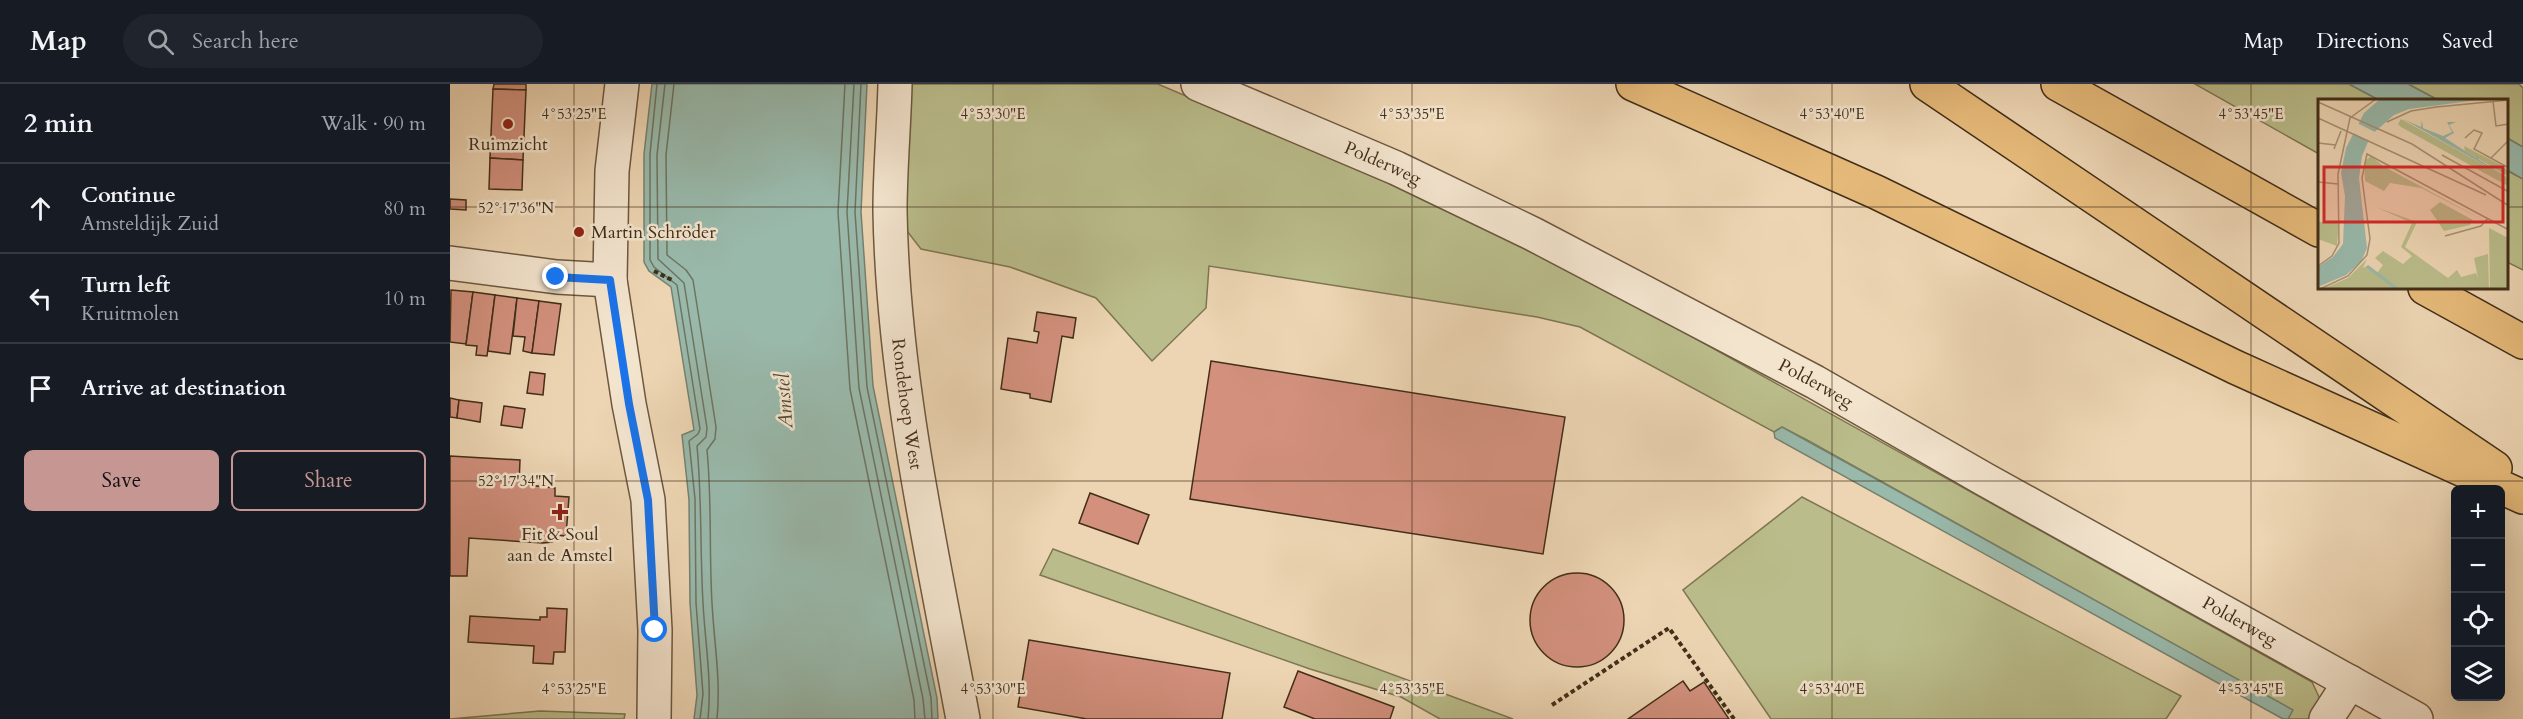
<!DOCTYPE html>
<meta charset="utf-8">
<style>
body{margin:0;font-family:Cardo,serif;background:#20242c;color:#f1f3f6}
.controls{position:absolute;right:18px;bottom:18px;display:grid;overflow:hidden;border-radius:9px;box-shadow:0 6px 24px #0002}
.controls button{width:54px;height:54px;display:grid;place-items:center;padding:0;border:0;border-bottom:2px solid #363941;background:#171b24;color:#f1f3f6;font:30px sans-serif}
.stop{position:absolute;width:18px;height:18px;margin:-14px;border:4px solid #1a73e8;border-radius:50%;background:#fff}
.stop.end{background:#1a73e8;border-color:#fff;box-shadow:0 2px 6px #0008}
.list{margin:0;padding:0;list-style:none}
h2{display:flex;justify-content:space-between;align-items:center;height:78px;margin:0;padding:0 24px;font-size:26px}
h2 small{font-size:20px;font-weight:400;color:#9ea1a6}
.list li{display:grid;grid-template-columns:39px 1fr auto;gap:18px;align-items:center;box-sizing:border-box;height:90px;padding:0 24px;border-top:2px solid #363941}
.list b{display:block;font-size:22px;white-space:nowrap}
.list p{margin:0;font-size:20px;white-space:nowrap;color:#9ea1a6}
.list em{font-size:20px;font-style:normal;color:#9ea1a6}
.actions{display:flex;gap:12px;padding:18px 24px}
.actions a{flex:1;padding:14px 0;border:2px solid #c59692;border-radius:9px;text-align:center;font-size:21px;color:#c59692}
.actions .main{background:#c59692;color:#111}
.icon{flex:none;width:33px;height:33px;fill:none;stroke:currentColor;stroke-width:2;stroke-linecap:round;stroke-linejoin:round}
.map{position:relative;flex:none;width:2073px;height:635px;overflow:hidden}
header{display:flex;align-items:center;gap:36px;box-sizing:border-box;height:84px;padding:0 30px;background:#171b24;border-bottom:2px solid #363941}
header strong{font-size:28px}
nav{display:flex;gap:33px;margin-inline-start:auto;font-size:21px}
.search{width:420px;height:54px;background:#20242c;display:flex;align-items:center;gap:15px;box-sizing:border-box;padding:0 21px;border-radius:33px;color:#9ea1a6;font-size:22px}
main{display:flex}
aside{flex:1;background:#171b24}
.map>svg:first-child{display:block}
</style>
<header>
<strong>Map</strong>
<div class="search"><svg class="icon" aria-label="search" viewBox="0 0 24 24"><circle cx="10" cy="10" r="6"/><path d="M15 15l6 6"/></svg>Search here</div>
<nav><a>Map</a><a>Directions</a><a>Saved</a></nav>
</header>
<main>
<aside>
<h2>2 min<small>Walk · 90 m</small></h2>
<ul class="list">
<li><svg class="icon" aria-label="ahead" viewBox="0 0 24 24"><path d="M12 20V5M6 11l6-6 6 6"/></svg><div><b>Continue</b><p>Amsteldijk Zuid</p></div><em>80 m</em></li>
<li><svg class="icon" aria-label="left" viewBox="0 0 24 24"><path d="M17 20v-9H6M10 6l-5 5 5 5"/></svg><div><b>Turn left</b><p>Kruitmolen</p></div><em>10 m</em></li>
<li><svg class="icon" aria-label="arrive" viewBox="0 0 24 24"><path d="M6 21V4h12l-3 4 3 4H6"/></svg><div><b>Arrive at destination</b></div></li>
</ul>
<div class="actions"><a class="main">Save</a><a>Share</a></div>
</aside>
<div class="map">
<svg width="2073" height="635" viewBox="0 0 2073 635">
<rect width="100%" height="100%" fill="#edd5b3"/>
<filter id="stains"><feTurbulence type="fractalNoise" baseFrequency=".00333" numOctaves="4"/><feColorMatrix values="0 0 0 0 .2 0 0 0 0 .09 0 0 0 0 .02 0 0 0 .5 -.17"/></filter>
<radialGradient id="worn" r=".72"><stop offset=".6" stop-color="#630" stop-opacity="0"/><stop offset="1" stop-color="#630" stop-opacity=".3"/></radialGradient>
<g fill="#babd8b" stroke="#7e7652" stroke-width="1.5">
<path d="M456,0h252l249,107 196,96 709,395 8,17 -4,20h-28l4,-9 -485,-270 -25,-13 -8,5 -194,-105 -43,-10 -328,-51 -3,42 -54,53 -56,-63 -86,-31 -89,-18 -21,-27z"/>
<path d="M1745,0h154l30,16h-60v54z"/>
<path d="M1958,0h111l4,4v59l-16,-9 -1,-38h-68z"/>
<path d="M2056,86l17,9v91l-16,-8z"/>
<path d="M1352,413l379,199 -15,23h-395l-88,-129z"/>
<path d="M603,465l460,170h-73l-39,-22 -91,-28 -270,-94z"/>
<path d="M90,627l85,3 -1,5h-174z"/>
</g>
<g fill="#99b9ab" stroke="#768170" stroke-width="1.5">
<path d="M202,0h215l-6,128 12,174 64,312 1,21h-244l3,-24 -7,-92 -1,-103 -7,-65 12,-5 -23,-143 -22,-16 -5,-9v-108z"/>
<path d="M1899,0h59l30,16h-59z"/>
<path d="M2057,54l16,9v32l-16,-9z"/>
<path d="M1332,343l511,283 -5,9h-5l-508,-281 -1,-6z"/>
</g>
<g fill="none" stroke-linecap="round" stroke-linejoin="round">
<g stroke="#6e7462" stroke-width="1.5">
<path d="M207,0l-7,70v106l4,7 23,18 23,144 -2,5 -9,7 6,58 1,104 7,91 -3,25"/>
<path d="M215,0l-8,71 1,104 26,24 23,145 -1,9 -9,9c5,53 3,105 6,157 2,39 9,77 5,116"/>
<path d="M224,0l-8,71 1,100 19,15 7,10 23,147 -1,12 -8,11c5,52 2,102 5,153 2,39 9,77 5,116"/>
<path d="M395,0l-7,128 12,177 64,311 1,19"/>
<path d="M404,0l-7,128 12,176 64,311 2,20"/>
<path d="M411,0l-6,128 12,175 64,311 1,21"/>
</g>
</g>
<g fill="#d2907d" stroke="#422e18" stroke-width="1.5">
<path d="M44,0h32v6l-33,-1z"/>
<path d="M43,5l33,1 -3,70 -33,-2z"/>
<path d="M40,74l33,2 -1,30 -33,-1z"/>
<path d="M0,115l16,1v10l-16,-1z"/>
<path d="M1,206l22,2 -7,52 -16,-2z"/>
<path d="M23,208l22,3 -8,61 -11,-1 1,-9 -11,-1z"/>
<path d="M45,211l22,3 -7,56 -22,-3z"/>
<path d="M67,214l22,3 -7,52 -9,-2 2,-14 -12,-1z"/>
<path d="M89,217l22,3 -7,51 -22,-2z"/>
<path d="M587,228l39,6 -3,20 -11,-2 -11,66 -21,-4v-4l-29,-5 7,-51 29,5 2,-11 -5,-1z"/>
<path d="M761,277l354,56 -22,137 -353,-55z"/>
<path d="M80,288l15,2 -2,21 -16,-2z"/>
<path d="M0,314l9,2 -2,18 -7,-1z"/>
<path d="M9,316l23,3 -2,19 -23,-4z"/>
<path d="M54,322l21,3 -3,19 -21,-3z"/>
<path d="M0,372l70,4 -1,24 36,4v8l14,1 -3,39 -14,-1v7l-9,1 -74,-5 -2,38h-17z"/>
<path d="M640,409l59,22 -11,29 -59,-21z"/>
<circle cx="1127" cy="536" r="47"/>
<path d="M97,524l20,1 -2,43h-11l-1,12 -20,-1 1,-17 -66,-4 2,-26 70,4v-3h7z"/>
<path d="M579,556l201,33 -8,46h-135l-69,-12z"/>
<path d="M848,587l96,36 -4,12h-75l-31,-12z"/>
<path d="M1233,597l7,10 14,-9 25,37h-101z"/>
</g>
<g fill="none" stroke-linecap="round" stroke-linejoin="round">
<g stroke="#6d583f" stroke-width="36">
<g id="minor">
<path d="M172,0l-10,87 -2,109 19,124 19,96 7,130 -1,89"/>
<path id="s1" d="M445,0c-1,42 -5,85 -5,127 3,171 42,341 73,508"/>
<path id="s2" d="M748,0l198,84 137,66 282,148 169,97 432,240"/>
<path d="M0,179l107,14 53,3"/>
<path d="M1876,635l24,-37"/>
</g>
</g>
<g stroke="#422e18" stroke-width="36">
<g id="highway">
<path d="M1183,0l243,108 359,175 288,130"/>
<path d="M1477,0l568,384"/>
<path d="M1608,0l261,146"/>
<path d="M1975,204l98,54"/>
</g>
</g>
<g stroke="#422e18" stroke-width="4" stroke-dasharray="4.5 3" stroke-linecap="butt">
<path d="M204,187l20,10"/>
<path d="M1102,621l117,-77 65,91"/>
</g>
<use href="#minor" stroke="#f3e4ce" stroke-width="33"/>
<use href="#highway" stroke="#e6ba7a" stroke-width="33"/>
</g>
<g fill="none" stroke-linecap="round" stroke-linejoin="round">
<path stroke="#1a73e8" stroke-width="8" d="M106,193l54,3 19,124 19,96 7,130"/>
</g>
<path fill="none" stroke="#422e18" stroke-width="1.5" stroke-opacity="0.45" d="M124,0v635M543,0v635M962,0v635M1382,0v635M1801,0v635M0,123h1869M2056,123h17M0,397h2073"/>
<g fill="#8f2418" stroke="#f3e4ce" stroke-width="2">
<circle cx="58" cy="40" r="6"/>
<circle cx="129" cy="148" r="6"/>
<path d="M107 419h6v6h6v6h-6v6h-6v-6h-6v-6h6z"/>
</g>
<g text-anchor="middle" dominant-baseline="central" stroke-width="5" stroke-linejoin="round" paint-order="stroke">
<g font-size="18" fill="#422e18" stroke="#f3e4ce">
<text x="58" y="60">Ruimzicht</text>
<text x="141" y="148" text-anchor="start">Martin Schröder</text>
<text x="110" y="450">Fit &amp; Soul<tspan x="110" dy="21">aan de Amstel</tspan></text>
</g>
<g font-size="18" fill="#422e18" stroke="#f3e4ce">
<text stroke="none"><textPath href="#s2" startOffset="201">Polderweg</textPath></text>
<text stroke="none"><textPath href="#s2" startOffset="687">Polderweg</textPath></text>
<text stroke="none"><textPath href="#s1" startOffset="321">Rondehoep West</textPath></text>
<text stroke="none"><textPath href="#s2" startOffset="1173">Polderweg</textPath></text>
</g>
<g font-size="20" font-style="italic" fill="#534a35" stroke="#f3e4ce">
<text transform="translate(334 317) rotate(-94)">Amstel</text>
</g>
</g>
<g transform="translate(1868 15)">
<rect width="190" height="190" fill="#edd5b3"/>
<path d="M83,20l107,59v8l-107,-59 -3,-3zM146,47l37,19 7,6v5l-31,-18 2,-4 -3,4 -11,-7zM53,57l12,10 102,55 -64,-33 -31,-5 -6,8 -19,-10 -1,-19zM122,103l33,18 -3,5 -26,6 -14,-21zM58,108l41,15 -12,25 43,31 9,-8 4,7 15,-4 2,5 -4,-20 14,-4 1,35h-166l25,-11 19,-19 -4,9 4,-2 10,7 6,-8 -8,-7 8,-7 20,13 9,-8 -11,-9 11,-24zM21,122l-2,25 -19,-7v-17zM171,129l19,10v51h-18z" fill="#babd8b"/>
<path d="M62,0h105l-76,10 -15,6 -23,20 -9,21 -3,22 8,70 -6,14 -15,13 -28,12v-20l15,-10 10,-13 2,-48 -4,-23 5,-25 18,-35zM85,20l18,8 1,-7 1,8 20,8 9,-4 -5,-10h9l-7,3 5,8 -9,5 31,20 2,-4v5l30,19z" fill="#99b9ab"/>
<path d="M37,23l22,11 -6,9 -22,-11z" fill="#edd5b3"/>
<path fill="none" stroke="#99b9ab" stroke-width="3" d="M49,167l30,23"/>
<path fill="none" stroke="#a99275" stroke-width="1.5" d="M175,2l3,25 13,-2M0,3l94,42 97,62M0,19l168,77M69,23l24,-11 25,-4 73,-7M147,39l9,-8 8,3 -8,16 35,19M0,44l18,2M16,50l7,-18M124,56l67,37M173,59l18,-18M0,83l20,2M127,137l36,-10 7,-8M0,167l14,-10 7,-13 -1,-69 12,-56 26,-19M2,190l28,-13 19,-21 3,-16 -8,-61 5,-24 142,76"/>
<path fill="#d62828" fill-opacity="0.15" stroke="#d62828" stroke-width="3" d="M6,68h179v55h-179z"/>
<rect width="190" height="190" fill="none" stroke="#422e18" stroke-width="3"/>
</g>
<g font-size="15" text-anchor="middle" fill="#422e18" stroke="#f3e4ce" stroke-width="5" stroke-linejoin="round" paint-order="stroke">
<text x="124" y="35">4°53'25"E</text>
<text x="543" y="35">4°53'30"E</text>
<text x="962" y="35">4°53'35"E</text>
<text x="1382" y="35">4°53'40"E</text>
<text x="1801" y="35">4°53'45"E</text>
<text x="66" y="129">52°17'36"N</text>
<text x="66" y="402">52°17'34"N</text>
<text x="124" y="610">4°53'25"E</text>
<text x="543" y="610">4°53'30"E</text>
<text x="962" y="610">4°53'35"E</text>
<text x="1382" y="610">4°53'40"E</text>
<text x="1801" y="610">4°53'45"E</text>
</g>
<rect width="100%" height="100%" filter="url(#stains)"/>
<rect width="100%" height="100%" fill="url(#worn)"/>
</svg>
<div class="controls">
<button>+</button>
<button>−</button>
<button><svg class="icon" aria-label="locate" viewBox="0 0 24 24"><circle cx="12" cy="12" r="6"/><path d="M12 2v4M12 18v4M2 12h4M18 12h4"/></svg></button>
<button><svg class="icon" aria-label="layers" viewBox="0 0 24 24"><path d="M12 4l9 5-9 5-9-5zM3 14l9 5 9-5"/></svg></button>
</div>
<div class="stop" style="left:205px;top:546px"></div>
<div class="stop end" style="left:106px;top:193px"></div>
</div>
</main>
